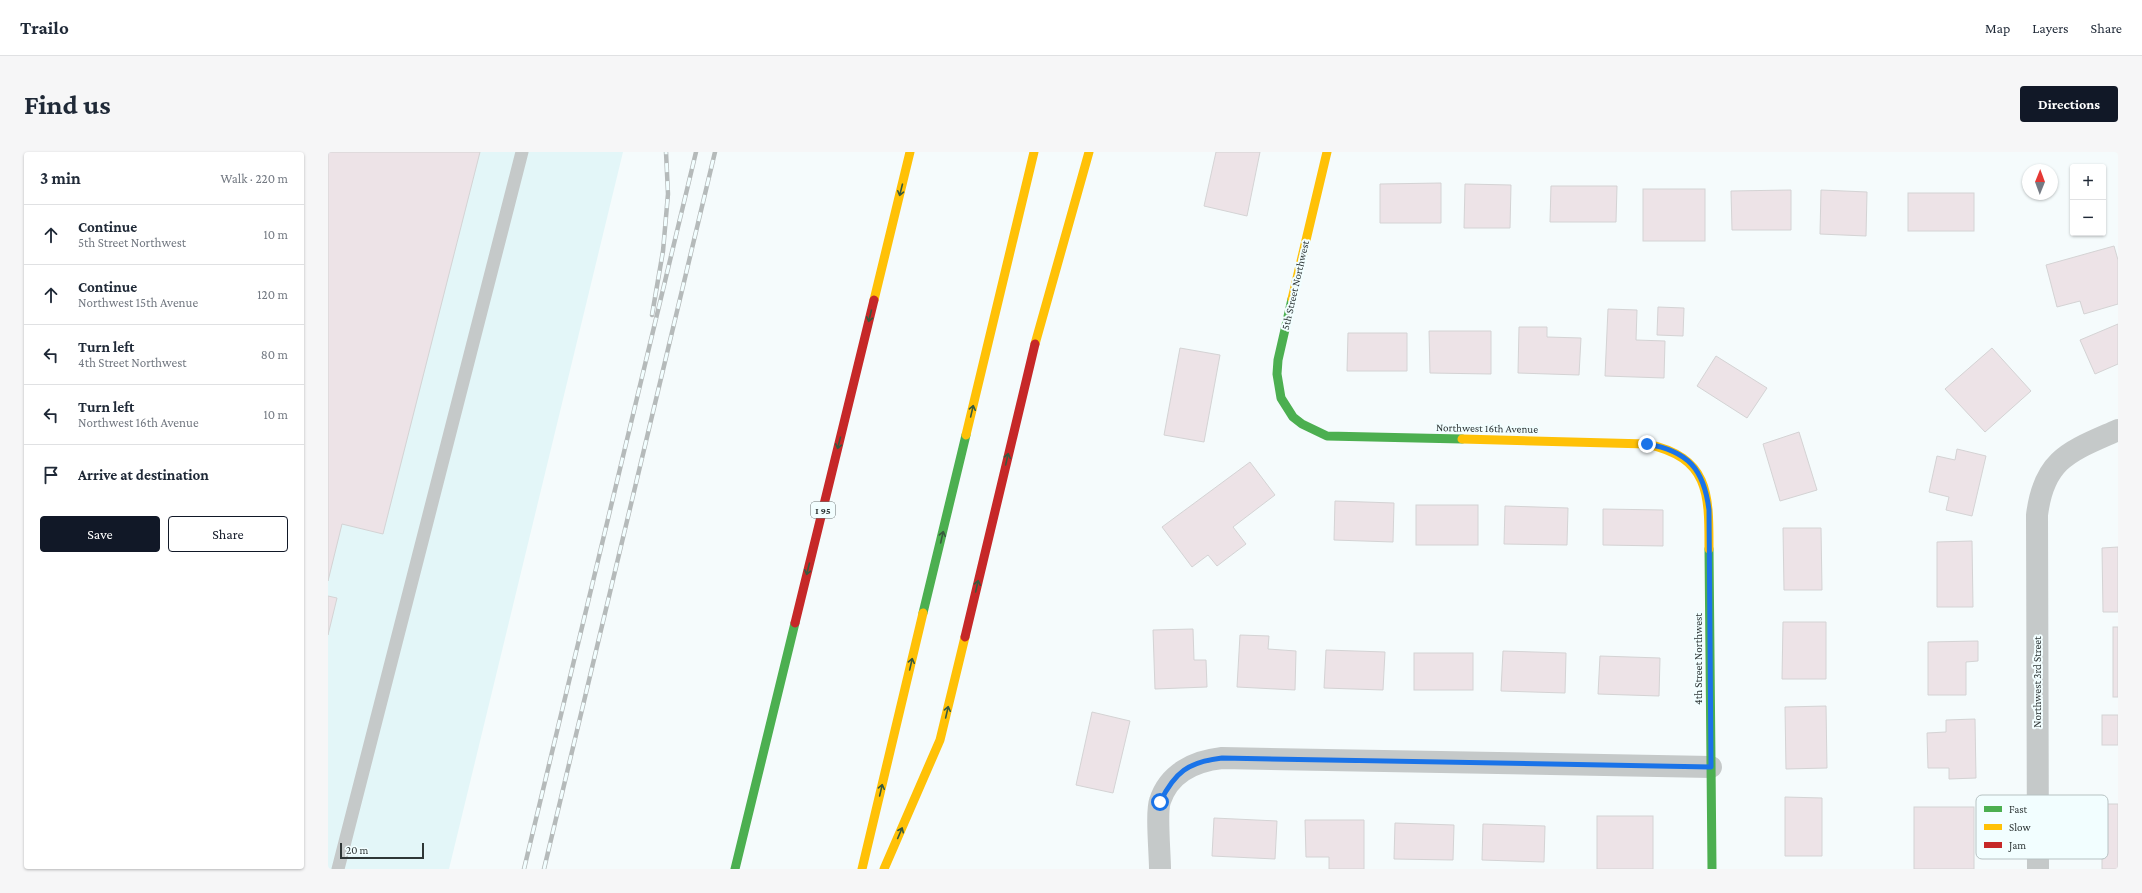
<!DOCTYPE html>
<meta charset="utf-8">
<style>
body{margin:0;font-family:"Crimson Pro",serif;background:#f6f6f7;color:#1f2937}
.controls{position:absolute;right:12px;top:12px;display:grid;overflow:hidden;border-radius:4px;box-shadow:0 1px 3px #0004}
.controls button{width:36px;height:36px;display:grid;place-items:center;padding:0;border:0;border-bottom:1px solid #e0e1e3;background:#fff;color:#1f2937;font:20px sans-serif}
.compass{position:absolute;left:1694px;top:12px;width:36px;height:36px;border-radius:50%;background:#fff;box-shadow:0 1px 3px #0004;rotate:1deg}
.scale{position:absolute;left:12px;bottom:10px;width:84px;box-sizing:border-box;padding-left:4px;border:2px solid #2e3636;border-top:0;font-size:11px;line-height:14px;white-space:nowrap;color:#2e3636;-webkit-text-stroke:3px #f2feff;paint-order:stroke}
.stop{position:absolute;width:12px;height:12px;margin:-9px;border:3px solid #1a73e8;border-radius:50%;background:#fff}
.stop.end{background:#1a73e8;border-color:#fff;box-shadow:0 1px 4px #0008}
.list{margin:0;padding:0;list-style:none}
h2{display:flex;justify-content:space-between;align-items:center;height:52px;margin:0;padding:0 16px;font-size:17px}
h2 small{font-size:13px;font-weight:400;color:#747a83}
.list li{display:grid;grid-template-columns:26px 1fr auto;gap:12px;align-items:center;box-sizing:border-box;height:60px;padding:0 16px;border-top:1px solid #e0e1e3}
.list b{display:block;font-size:15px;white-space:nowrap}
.list p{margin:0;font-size:13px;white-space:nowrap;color:#747a83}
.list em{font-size:13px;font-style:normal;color:#747a83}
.actions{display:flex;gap:8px;padding:12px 16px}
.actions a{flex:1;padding:9px 0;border:1px solid #111827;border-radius:4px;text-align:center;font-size:14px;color:#111827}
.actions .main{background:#111827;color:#fff}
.icon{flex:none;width:22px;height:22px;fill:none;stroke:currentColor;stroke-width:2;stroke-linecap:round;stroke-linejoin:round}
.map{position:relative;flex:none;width:1790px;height:717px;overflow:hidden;border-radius:4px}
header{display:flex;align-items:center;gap:24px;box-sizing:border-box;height:56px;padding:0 20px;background:#fff;border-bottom:1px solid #e0e1e3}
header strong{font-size:19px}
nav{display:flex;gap:22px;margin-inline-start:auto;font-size:14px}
.intro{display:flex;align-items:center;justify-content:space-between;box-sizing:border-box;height:96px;padding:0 24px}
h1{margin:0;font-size:28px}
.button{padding:10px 18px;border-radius:4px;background:#111827;color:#fff;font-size:14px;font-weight:700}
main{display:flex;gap:24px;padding:0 24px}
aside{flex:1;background:#fff;border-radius:4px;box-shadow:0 1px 3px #0004}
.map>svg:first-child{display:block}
</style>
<header>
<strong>Trailo</strong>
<nav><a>Map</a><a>Layers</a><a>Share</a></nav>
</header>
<div class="intro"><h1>Find us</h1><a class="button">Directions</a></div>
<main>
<aside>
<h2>3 min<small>Walk · 220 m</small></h2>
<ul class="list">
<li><svg class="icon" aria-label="ahead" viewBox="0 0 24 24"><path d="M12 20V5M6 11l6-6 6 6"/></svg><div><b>Continue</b><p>5th Street Northwest</p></div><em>10 m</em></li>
<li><svg class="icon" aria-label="ahead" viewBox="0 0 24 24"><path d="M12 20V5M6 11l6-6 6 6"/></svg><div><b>Continue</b><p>Northwest 15th Avenue</p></div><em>120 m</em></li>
<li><svg class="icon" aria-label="left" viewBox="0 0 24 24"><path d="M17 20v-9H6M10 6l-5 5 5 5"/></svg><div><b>Turn left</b><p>4th Street Northwest</p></div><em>80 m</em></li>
<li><svg class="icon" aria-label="left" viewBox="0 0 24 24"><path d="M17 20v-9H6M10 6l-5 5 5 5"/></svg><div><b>Turn left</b><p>Northwest 16th Avenue</p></div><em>10 m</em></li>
<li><svg class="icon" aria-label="arrive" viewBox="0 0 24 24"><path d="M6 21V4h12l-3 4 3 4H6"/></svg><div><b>Arrive at destination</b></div></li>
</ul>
<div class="actions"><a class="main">Save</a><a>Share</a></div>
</aside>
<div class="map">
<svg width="1790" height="717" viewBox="0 0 1790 717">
<rect width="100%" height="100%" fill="#f5fbfc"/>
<path fill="#e3f6f8" d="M0,0h295l-174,717h-121z"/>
<g fill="#ede3e7" stroke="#d4d3d4">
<path d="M0,0h152l-97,382 -41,-10 -14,57z"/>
<path d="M888,0h44l-13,64 -43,-10z"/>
<path d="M1113,31v40h-61v-39z"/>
<path d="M1137,32l46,1 -1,43h-46z"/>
<path d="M1223,34h66l-1,36h-66z"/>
<rect x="1315" y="37" width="62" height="52"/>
<path d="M1463,38v40h-59l-1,-39z"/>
<path d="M1493,38l46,2 -1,44 -46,-2z"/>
<rect x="1580" y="41" width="66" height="38"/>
<path d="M1786,94l4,14v44l-34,10 -4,-13 -23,6 -11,-42z"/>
<path d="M1330,155l26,1 -1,28 -26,-1z"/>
<path d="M1280,157l29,1 -1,30 29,1 -1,37 -59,-2z"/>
<path d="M1790,172v40l-23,10 -15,-34z"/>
<path d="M1191,175h28v10l34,1 -2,37 -61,-2z"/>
<path d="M1101,179h62v43l-61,-1z"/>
<path d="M1020,181h59v38h-60z"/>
<path d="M852,196l40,7 -16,87 -40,-7z"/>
<path d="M1664,196l39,43 -46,41 -40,-43z"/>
<path d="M1388,204l51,32 -20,30 -50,-32z"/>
<path d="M1471,280l18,58 -37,11 -17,-57z"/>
<path d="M1629,297l29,7 -14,60 -26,-6 3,-13 -20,-5 8,-36 18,4z"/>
<path d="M922,310l25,33 -42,32 13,17 -29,22 -9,-11 -16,12 -30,-40z"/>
<path d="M1007,349l59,2 -1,39 -59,-2z"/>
<rect x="1088" y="353" width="62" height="40"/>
<path d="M1177,354l63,2 -1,37 -63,-1z"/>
<path d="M1275,357l60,1v36l-60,-1z"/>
<path d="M1455,376h38l1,62h-38z"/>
<path d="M1644,389l1,66h-36v-65z"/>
<path d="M1790,395v65h-15l-1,-64z"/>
<path d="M0,444l9,2 -9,37z"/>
<path d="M1455,470h43v57h-44z"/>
<rect x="1785" y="475" width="5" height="70"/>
<path d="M865,477l1,31h12l1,27 -52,2 -2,-59z"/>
<path d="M912,483l29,1 -1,13 28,2 -1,39 -58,-3z"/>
<path d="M1650,489v20l-12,1v33h-38v-53z"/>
<path d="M998,498l59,2 -2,38 -59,-2z"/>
<path d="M1175,499l63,2 -1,40 -64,-2z"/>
<rect x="1086" y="501" width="59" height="37"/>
<path d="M1272,504l60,2 -1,38 -61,-2z"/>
<path d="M1498,554l1,62 -41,1 -1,-62z"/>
<path d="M764,560l38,9 -17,72 -37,-8z"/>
<rect x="1774" y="563" width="16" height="30"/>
<path d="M1647,567l1,59 -27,1v-11h-21l-1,-35 19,-1v-12z"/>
<path d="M1457,645l37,1v58h-37z"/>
<rect x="1774" y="652" width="16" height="65"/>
<rect x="1586" y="655" width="60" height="62"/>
<rect x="1269" y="664" width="56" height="53"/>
<path d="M886,666l63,3 -2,38 -63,-3z"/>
<path d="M977,668h59v49h-35v-12h-23z"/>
<path d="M1067,671l59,2 -1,35 -59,-1z"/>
<path d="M1155,672l62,2 -1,36 -62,-2z"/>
</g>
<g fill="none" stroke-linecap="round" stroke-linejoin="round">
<path stroke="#c5c9c9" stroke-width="13" d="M10,717l184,-717"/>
<g stroke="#c5c9c9" stroke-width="22">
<path d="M832,717c0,-15 -4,-57 0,-68 9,-28 35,-40 62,-43l489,9"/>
<path d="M1710,717l-1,-354c7,-57 34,-64 81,-85"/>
</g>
<g stroke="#4caf50" stroke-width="9">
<path d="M964,147l-14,61 -1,14 4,24 12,19 9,7 25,12 135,3"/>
<path d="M1381,397l3,320"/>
<path d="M595,461l43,-178"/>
<path d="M407,717l60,-246"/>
</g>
<g stroke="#ffc107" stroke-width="9">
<path d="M964,147l35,-147"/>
<path d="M546,148l36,-148"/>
<path d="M707,192l54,-192"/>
<path d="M638,283l68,-283"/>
<path d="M1134,287l185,5c63,14 62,50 62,105"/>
<path d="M534,717l61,-256"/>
<path d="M556,717l56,-129 25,-103"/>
</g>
<g stroke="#c62828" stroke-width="9">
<path d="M467,471l79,-323"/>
<path d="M637,485l70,-293"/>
</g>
<g stroke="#b5baba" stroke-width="4.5">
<g id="rail">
<path d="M324,163l11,-64 5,-57 -2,-42"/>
<path d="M196,717l172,-717"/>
<path d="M216,717l171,-717"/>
</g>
</g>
<use href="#rail" stroke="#f2feff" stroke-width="3" stroke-dasharray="9" stroke-linecap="butt"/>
</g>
<defs><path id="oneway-shaft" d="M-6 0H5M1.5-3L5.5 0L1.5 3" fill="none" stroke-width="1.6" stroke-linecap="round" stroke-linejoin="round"/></defs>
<g stroke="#375a3e">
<use href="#oneway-shaft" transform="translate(573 38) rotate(104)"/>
<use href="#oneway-shaft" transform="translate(542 164) rotate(104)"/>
<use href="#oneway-shaft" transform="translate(644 259) rotate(-77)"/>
<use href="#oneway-shaft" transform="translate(511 291) rotate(104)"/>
<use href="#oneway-shaft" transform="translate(679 307) rotate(-77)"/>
<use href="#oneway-shaft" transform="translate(614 385) rotate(-77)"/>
<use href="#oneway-shaft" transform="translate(480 417) rotate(104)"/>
<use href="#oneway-shaft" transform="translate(649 434) rotate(-77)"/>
<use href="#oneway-shaft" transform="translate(583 512) rotate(-77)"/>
<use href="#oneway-shaft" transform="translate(619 560) rotate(-77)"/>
<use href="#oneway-shaft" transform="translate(553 638) rotate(-77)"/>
<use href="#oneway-shaft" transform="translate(572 681) rotate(-67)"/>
</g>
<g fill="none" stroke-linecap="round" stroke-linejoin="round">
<path stroke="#1a73e8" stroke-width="5" d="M832,650c15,-30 28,-40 62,-44l489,9 -2,-257c-5,-41 -21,-59 -62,-66"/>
</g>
<g text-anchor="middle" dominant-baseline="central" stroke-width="4" stroke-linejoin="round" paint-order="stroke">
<rect fill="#f2feff" stroke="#697272" stroke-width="1" x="483" y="350" width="24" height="16" rx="3"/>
<g font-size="10" font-weight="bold" fill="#2e3636">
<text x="495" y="358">I 95</text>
</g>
<g font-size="11" fill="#2e3636" stroke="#f2feff">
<text transform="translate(967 133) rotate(-77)">5th Street Northwest</text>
<text transform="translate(1159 276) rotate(1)">Northwest 16th Avenue</text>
<text transform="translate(1370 507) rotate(-90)">4th Street Northwest</text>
<text transform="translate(1709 530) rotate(-90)">Northwest 3rd Street</text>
</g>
</g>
<rect x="1648" y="643" width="132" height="64" rx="6" fill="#f2feff" stroke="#b7c2c3" stroke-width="1"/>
<rect x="1656" y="654" width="18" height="6" fill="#4caf50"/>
<rect x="1656" y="672" width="18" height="6" fill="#ffc107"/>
<rect x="1656" y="690" width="18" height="6" fill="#c62828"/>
<g font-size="11" fill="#2e3636">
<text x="1681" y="661">Fast</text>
<text x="1681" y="679">Slow</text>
<text x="1681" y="697">Jam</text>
</g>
</svg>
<div class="controls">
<button>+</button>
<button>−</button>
</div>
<svg class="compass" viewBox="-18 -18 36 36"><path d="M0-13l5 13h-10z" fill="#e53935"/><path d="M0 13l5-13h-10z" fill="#747a83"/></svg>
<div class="scale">20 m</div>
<div class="stop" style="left:832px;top:650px"></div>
<div class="stop end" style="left:1319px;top:292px"></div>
</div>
</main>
